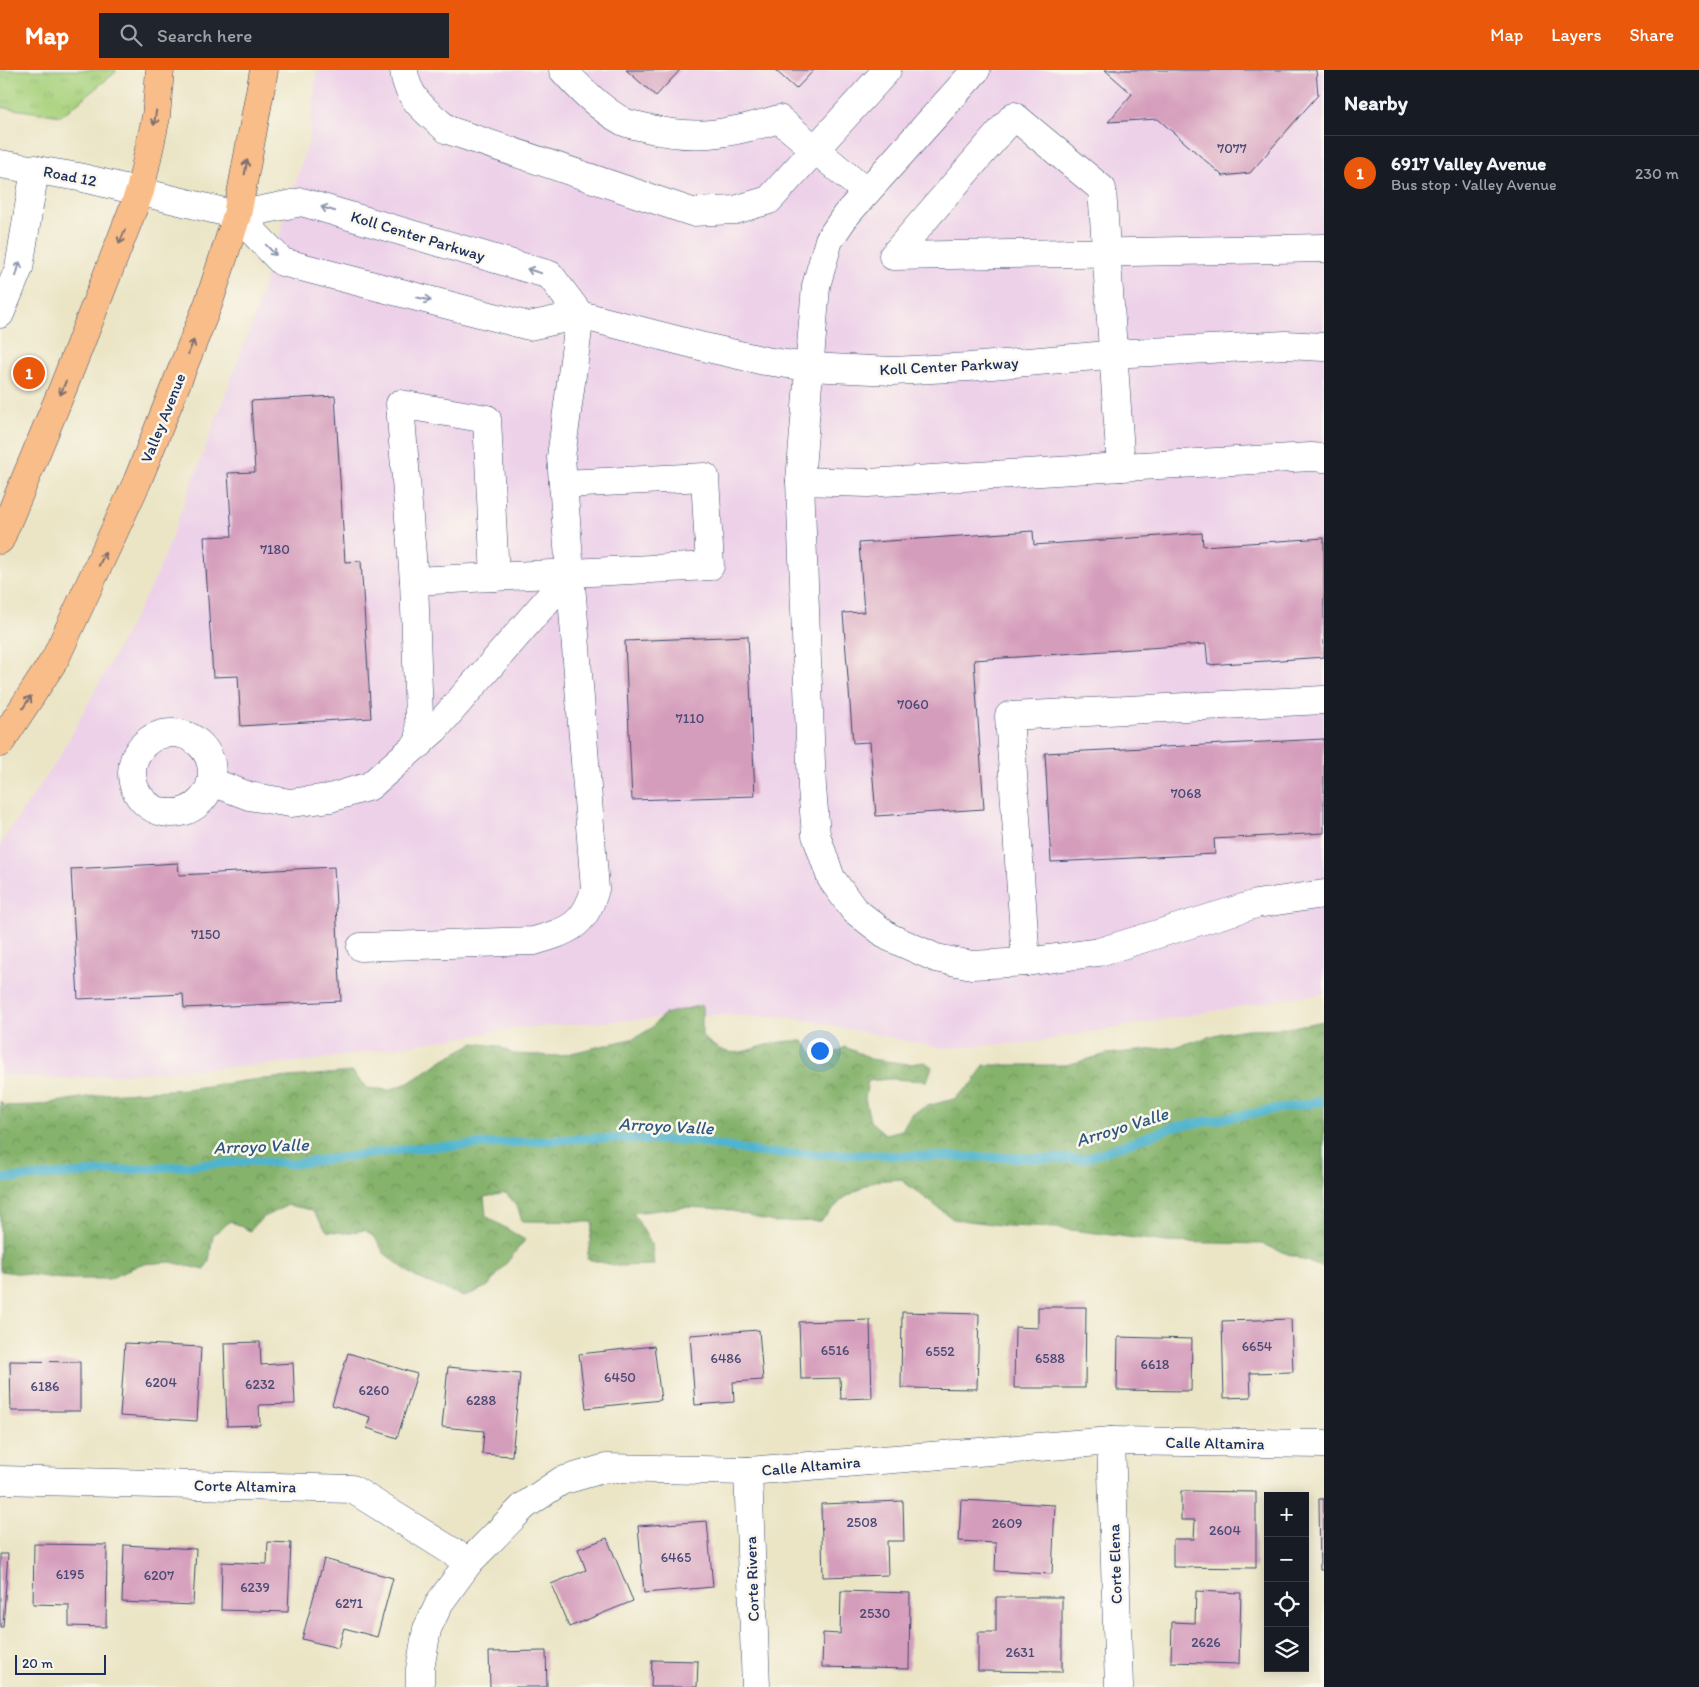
<!DOCTYPE html>
<meta charset="utf-8">
<style>
body{margin:0;font-family:Itim,sans-serif;background:#20242c;color:#f1f3f6}
.controls{position:absolute;right:15px;bottom:15px;display:grid;overflow:hidden;border-radius:0px;box-shadow:0 2px 12px #0003}
.controls button{width:45px;height:45px;display:grid;place-items:center;padding:0;border:0;border-bottom:1px solid #363941;background:#171b24;color:#f1f3f6;font:25px sans-serif}
.scale{position:absolute;left:15px;bottom:12px;width:91px;box-sizing:border-box;padding-left:5px;border:2px solid #1b2f5e;border-top:0;font-size:14px;line-height:18px;white-space:nowrap;color:#1b2f5e;-webkit-text-stroke:4px #fbf7ec;paint-order:stroke}
.you{position:absolute;left:819px;top:980px;width:18px;height:18px;margin:-12px;border:4px solid #fff;border-radius:50%;background:#1a73e8;box-shadow:0 0 0 8px #1a73e833}
.badge{display:grid;place-items:center;width:32px;height:32px;border-radius:50%;background:#ea580c;color:#fff;font-size:16px;font-weight:700}
.pin{position:absolute;translate:-50% -50%;border:2px solid #fff;box-shadow:0 1px 5px #0006}
.list{margin:0;padding:0;list-style:none}
h2{display:flex;justify-content:space-between;align-items:center;height:65px;margin:0;padding:0 20px;font-size:21px}
h2 small{font-size:16px;font-weight:400;color:#9ea1a6}
.list li{display:grid;grid-template-columns:32px 1fr auto;gap:15px;align-items:center;box-sizing:border-box;height:75px;padding:0 20px;border-top:1px solid #363941}
.list b{display:block;font-size:19px;white-space:nowrap}
.list p{margin:0;font-size:16px;white-space:nowrap;color:#9ea1a6}
.list em{font-size:16px;font-style:normal;color:#9ea1a6}
.icon{flex:none;width:28px;height:28px;fill:none;stroke:currentColor;stroke-width:2;stroke-linecap:round;stroke-linejoin:round}
.map{position:relative;flex:none;width:1324px;height:1617px;overflow:hidden}
header{display:flex;align-items:center;gap:30px;box-sizing:border-box;height:70px;padding:0 25px;background:#ea580c;color:#fff}
header strong{font-size:24px}
nav{display:flex;gap:28px;margin-inline-start:auto;font-size:18px}
.search{width:350px;height:45px;background:#20242c;display:flex;align-items:center;gap:12px;box-sizing:border-box;padding:0 18px;border-radius:0px;color:#9ea1a6;font-size:19px}
main{display:flex}
aside{flex:1;background:#171b24}
.map>svg:first-child{display:block}
</style>
<header>
<strong>Map</strong>
<div class="search"><svg class="icon" aria-label="search" viewBox="0 0 24 24"><circle cx="10" cy="10" r="6"/><path d="M15 15l6 6"/></svg>Search here</div>
<nav><a>Map</a><a>Layers</a><a>Share</a></nav>
</header>
<main>
<div class="map">
<svg width="1324" height="1617" viewBox="0 0 1324 1617">
<defs>
<pattern id="grass-tufts" width="24" height="20" patternUnits="userSpaceOnUse" patternTransform="scale(1.25)"><rect width="24" height="20" fill="#a7d17c"/><path d="M3 7l-1-3M5 7V3M7 7l1-3M15 17l-1-3M17 17v-4M19 17l1-3" fill="none" stroke="#8fb46e"/></pattern>
<pattern id="forest-crowns" width="20" height="18" patternUnits="userSpaceOnUse" patternTransform="scale(1.25)"><rect width="20" height="18" fill="#85b36c"/><path d="M2 6a3 3 0 1 1 6 0M12 15a3 3 0 1 1 6 0" fill="none" stroke="#6c925c"/></pattern>
</defs>
<rect width="100%" height="100%" fill="#fbf7ec"/>
<filter id="ink" filterUnits="userSpaceOnUse"><feTurbulence type="fractalNoise" baseFrequency=".02" numOctaves="2"/><feDisplacementMap in="SourceGraphic" scale="10" xChannelSelector="R" yChannelSelector="G"/><feConvolveMatrix kernelMatrix="1 2 1 2 8 2 1 2 1" color-interpolation-filters="sRGB"/></filter>
<filter id="wash" filterUnits="userSpaceOnUse"><feTurbulence type="fractalNoise" baseFrequency=".0096" numOctaves="4" result="noise"/><feDisplacementMap in="SourceGraphic" scale="20" xChannelSelector="R" yChannelSelector="G"/><feGaussianBlur stdDeviation="1.12" result="paint"/><feColorMatrix in="noise" values="0 0 0 0 0 0 0 0 0 0 0 0 0 0 0 0 0 1.4 0 .05"/><feComposite in="paint" operator="in"/></filter>
<g filter="url(#wash)">
<rect width="100%" height="100%" fill="#ebe5c6"/>
<path fill="#edd1e9" d="M317,0h1007v924l-27,3 -271,46 -83,5 -153,-31 -86,-2 -186,13 -207,33 -255,18 -56,-5v-230l59,-86 99,-185 93,-247 58,-187z"/>
<path fill="url(#grass-tufts)" stroke="#61806d" d="M0,0h116v2l-55,44 -61,-9z"/>
<path fill="url(#forest-crowns)" stroke="#507165" d="M702,935v31c26,24 35,17 65,9 12,-4 24,-4 36,-4l20,26 11,-14 11,-6 19,8 6,4 39,5 16,-2 7,5 -5,14 -38,-2 -21,2 -3,17 5,23 15,13 17,-4 9,-16 16,-8 27,-7 19,-16 11,-18h82l41,-11 68,-7 47,-14 26,-4 39,-1 37,-7v247l-62,-24 -95,-2 -111,-14 -49,-2 -54,-7 -53,-40 -26,2 -30,17 -23,23 -48,1 -48,-13 -40,-2 -52,6 19,32 2,20 -37,1 -30,-7 6,-37 -71,-1 -5,-15 -11,-13 -22,4 2,19 39,24 -37,46 -24,11 -49,-20 -31,-24 -8,-14 -11,-9 -20,3 -18,-2 -15,-21 -24,-5 -26,13 -12,13 -20,-10 -17,14 -4,26 -5,9 -33,-8 -30,2 -32,15h-46l-63,-8v-170l5,5 33,-1 66,-11 81,-5 67,-9 100,-8 15,16 22,2 21,-8 34,-23 30,-16 24,3 15,8 46,2 76,-18 15,-9 14,-15z"/>
<g fill="none" stroke-linecap="round" stroke-linejoin="round">
<path stroke="#50b4ce" stroke-width="9" d="M0,1109l253,-18 38,3 125,-16 177,-10 99,3 71,12 321,6 90,-32 150,-26"/>
</g>
<g id="blocks">
<g fill="#d59dbc">
<path d="M626,0h54l-24,26z"/>
<path d="M775,0h39l-18,19z"/>
<path d="M1105,0h211l2,25 -68,78 -27,3 -65,-57 -50,3 24,-28z"/>
<path d="M335,326l10,166 16,-1 10,157 -130,8 -3,-50 -25,1 -9,-140 28,-1 -4,-63 27,-1 -4,-71z"/>
<path d="M1033,461l1,14 168,-12 1,13 121,-8v119l-116,8 -2,-21 -232,16 10,149 -108,7 -6,-74 -17,1 -10,-130 21,-1 -5,-69z"/>
<path d="M748,566l7,160 -123,4 -7,-159z"/>
<path d="M1324,669v94l-110,6 1,15 -164,8 -6,-109z"/>
<path d="M178,793l1,12 155,-8 7,134 -157,7 -1,-14 -105,5 -7,-130z"/>
<path d="M1038,1237h48l-1,81h-71l1,-61 23,1z"/>
<path d="M902,1242l77,2 -2,75 -76,-1z"/>
<path d="M1291,1249l2,53 -43,1 1,24 -27,1 -2,-77z"/>
<path d="M870,1250l2,78 -31,1 -1,-21 -39,1 -2,-57z"/>
<path d="M759,1260l4,50 -30,2 1,20 -39,3 -5,-70z"/>
<path d="M1118,1267l74,2 -1,52 -74,-1z"/>
<path d="M260,1272l1,23 32,-2 2,41 -36,1 1,20 -33,1 -3,-83z"/>
<path d="M125,1273l76,4 -4,74 -77,-5z"/>
<path d="M654,1276l7,54 -75,8 -7,-54z"/>
<path d="M348,1283l69,21 -20,64 -30,-10 3,-11 -38,-12z"/>
<path d="M10,1291l70,1v49h-69z"/>
<path d="M448,1297l72,7 -8,82 -30,-2 2,-23 -42,-4z"/>
<path d="M1181,1421l75,1v76l-83,-1v-28h21l1,-19h-14z"/>
<path d="M1319,1429h5v71h-4z"/>
<path d="M961,1430l94,5 -3,69 -57,-3 1,-28 -37,-2z"/>
<path d="M903,1431l1,40h-17l1,34 -65,2 -2,-73z"/>
<path d="M707,1451l6,66 -69,6 -6,-67z"/>
<path d="M607,1468l26,63 -64,26 -18,-43 35,-14 -8,-21z"/>
<path d="M268,1472l23,1 -3,69 -67,-2 1,-48 45,2z"/>
<path d="M34,1474l73,1 -1,82 -37,-1v-21l-36,-1z"/>
<path d="M124,1475l72,4 -3,56 -71,-3z"/>
<path d="M0,1484h8l-5,73h-3z"/>
<path d="M324,1489l69,19 -16,59 -33,-9 -6,20 -36,-9z"/>
<path d="M841,1521l69,2 -1,76 -87,-2 1,-34 17,1z"/>
<path d="M1196,1521l45,2 -2,71 -68,-2 1,-40 23,1z"/>
<path d="M996,1527h66v75l-84,-1v-39h18z"/>
<path d="M546,1581l1,36h-57l-1,-35z"/>
<path d="M652,1590l46,1 -1,26h-46z"/>
</g>
</g>
</g>
<g filter="url(#ink)">
<use href="#blocks" fill-opacity="0" stroke="#3a4a6e" stroke-width="1"/>
<g fill="none" stroke-linecap="round" stroke-linejoin="round">
<g stroke="#3a4a6e" stroke-width="29">
<g id="minor">
<path d="M404,0c2,28 24,43 44,60l244,82 43,-2 34,-10 118,-130"/>
<path d="M563,0c18,20 37,39 61,52 7,3 16,4 23,6 49,13 85,5 132,-9l87,73"/>
<path d="M976,0l-130,145 -17,25 -13,46 -16,195 12,307 4,47 15,43 23,32 35,27 47,21 36,7 54,-3 73,-10 157,-48 68,-10"/>
<path d="M0,94l79,13 158,38 65,-13 248,73 30,40"/>
<path d="M237,145l45,47 247,64 51,-11 124,32 61,14 44,6 84,4 76,-4 161,-14 156,-8 38,2"/>
<path d="M0,244l19,-46 16,-99"/>
<path d="M1121,397l-19,-278 -88,-73 -121,140c144,-2 287,-5 431,-8"/>
<path d="M800,411l68,2 253,-16 190,-10 13,1"/>
<path d="M414,511l296,-15 -5,-89 -142,7"/>
<circle cx="172" cy="703" r="40"/>
<path d="M420,674l-6,-163 -14,-177 87,15 8,158"/>
<path d="M212,712l37,14 41,7 40,-5 40,-12 65,-57 135,-155"/>
<path d="M361,877l173,-6c34,-10 51,-15 61,-52l-34,-432 19,-142"/>
<path d="M1026,892l-17,-246 315,-16"/>
<path d="M1111,1371l8,246"/>
<path d="M748,1401l8,216"/>
<path d="M0,1410l352,9 117,73"/>
<path d="M420,1617v-18l7,-40 13,-27 29,-40 55,-56 37,-25 45,-13 142,3 363,-30 213,3"/>
</g>
</g>
<g stroke="#3a4a6e" stroke-width="29">
<g id="major">
<path d="M0,470l63,-152 77,-197 16,-74 4,-47"/>
<path d="M0,673l55,-84 82,-177 72,-180 28,-87 27,-145"/>
</g>
</g>
<use href="#minor" stroke="#fff" stroke-width="28"/>
<use href="#major" stroke="#f8bd88" stroke-width="28"/>
</g>
<defs><path id="oneway-shaft" d="M-6 0H5M1.5-3L5.5 0L1.5 3" fill="none" stroke-width="1.6" stroke-linecap="round" stroke-linejoin="round" transform="scale(1.25)"/></defs>
<g stroke="#7e6f71">
<use href="#oneway-shaft" transform="translate(155 48) rotate(99)"/>
<use href="#oneway-shaft" transform="translate(246 97) rotate(-80)"/>
<use href="#oneway-shaft" transform="translate(122 167) rotate(112)"/>
<use href="#oneway-shaft" transform="translate(191 277) rotate(-68)"/>
<use href="#oneway-shaft" transform="translate(63 318) rotate(112)"/>
<use href="#oneway-shaft" transform="translate(102 489) rotate(-65)"/>
<use href="#oneway-shaft" transform="translate(27 632) rotate(-57)"/>
</g>
<g stroke="#8d97ae">
<use href="#oneway-shaft" transform="translate(328 139) rotate(-163)"/>
<use href="#oneway-shaft" transform="translate(271 180) rotate(46)"/>
<use href="#oneway-shaft" transform="translate(18 199) rotate(-75)"/>
<use href="#oneway-shaft" transform="translate(534 201) rotate(-163)"/>
<use href="#oneway-shaft" transform="translate(424 229) rotate(14)"/>
</g>
</g>
<g text-anchor="middle" dominant-baseline="central" stroke-width="5" stroke-linejoin="round" paint-order="stroke">
<g font-size="14" fill="#4a4a76">
<text x="1232" y="78">7077</text>
<text x="275" y="479">7180</text>
<text x="913" y="634">7060</text>
<text x="690" y="648">7110</text>
<text x="1186" y="723">7068</text>
<text x="206" y="864">7150</text>
<text x="1257" y="1276">6654</text>
<text x="835" y="1280">6516</text>
<text x="940" y="1281">6552</text>
<text x="726" y="1288">6486</text>
<text x="1050" y="1288">6588</text>
<text x="1155" y="1294">6618</text>
<text x="620" y="1307">6450</text>
<text x="161" y="1312">6204</text>
<text x="260" y="1314">6232</text>
<text x="45" y="1316">6186</text>
<text x="374" y="1320">6260</text>
<text x="481" y="1330">6288</text>
<text x="862" y="1452">2508</text>
<text x="1007" y="1453">2609</text>
<text x="1225" y="1460">2604</text>
<text x="676" y="1487">6465</text>
<text x="70" y="1504">6195</text>
<text x="159" y="1505">6207</text>
<text x="255" y="1517">6239</text>
<text x="349" y="1533">6271</text>
<text x="875" y="1543">2530</text>
<text x="1206" y="1572">2626</text>
<text x="1020" y="1582">2631</text>
</g>
<g font-size="16" fill="#1b2f5e" stroke="#fbf7ec">
<text transform="translate(70 106) rotate(11)">Road 12</text>
<text transform="translate(418 166) rotate(17)">Koll Center Parkway</text>
<text transform="translate(949 296) rotate(-3)">Koll Center Parkway</text>
<text transform="translate(163 348) rotate(-68)">Valley Avenue</text>
<text transform="translate(1215 1373) rotate(1)">Calle Altamira</text>
<text transform="translate(811 1396) rotate(-5)">Calle Altamira</text>
<text transform="translate(245 1416) rotate(1)">Corte Altamira</text>
<text transform="translate(1115 1494) rotate(-92)">Corte Elena</text>
<text transform="translate(752 1509) rotate(-92)">Corte Rivera</text>
</g>
<g font-size="18" font-style="italic" fill="#2b5780" stroke="#fbf7ec">
<text transform="translate(666 1056) rotate(3)">Arroyo Valle</text>
<text transform="translate(1122 1057) rotate(-17)">Arroyo Valle</text>
<text transform="translate(261 1076) rotate(-2)">Arroyo Valle</text>
</g>
</g>
</svg>
<div class="controls">
<button>+</button>
<button>−</button>
<button><svg class="icon" aria-label="locate" viewBox="0 0 24 24"><circle cx="12" cy="12" r="6"/><path d="M12 2v4M12 18v4M2 12h4M18 12h4"/></svg></button>
<button><svg class="icon" aria-label="layers" viewBox="0 0 24 24"><path d="M12 4l9 5-9 5-9-5zM3 14l9 5 9-5"/></svg></button>
</div>
<div class="scale">20 m</div>
<div class="you"></div>
<div class="pin badge" style="left:29px;top:303px">1</div>
</div>
<aside>
<h2>Nearby<small></small></h2>
<ul class="list">
<li><span class="badge">1</span><div><b>6917 Valley Avenue</b><p>Bus stop · Valley Avenue</p></div><em>230 m</em></li>
</ul>
</aside>
</main>
